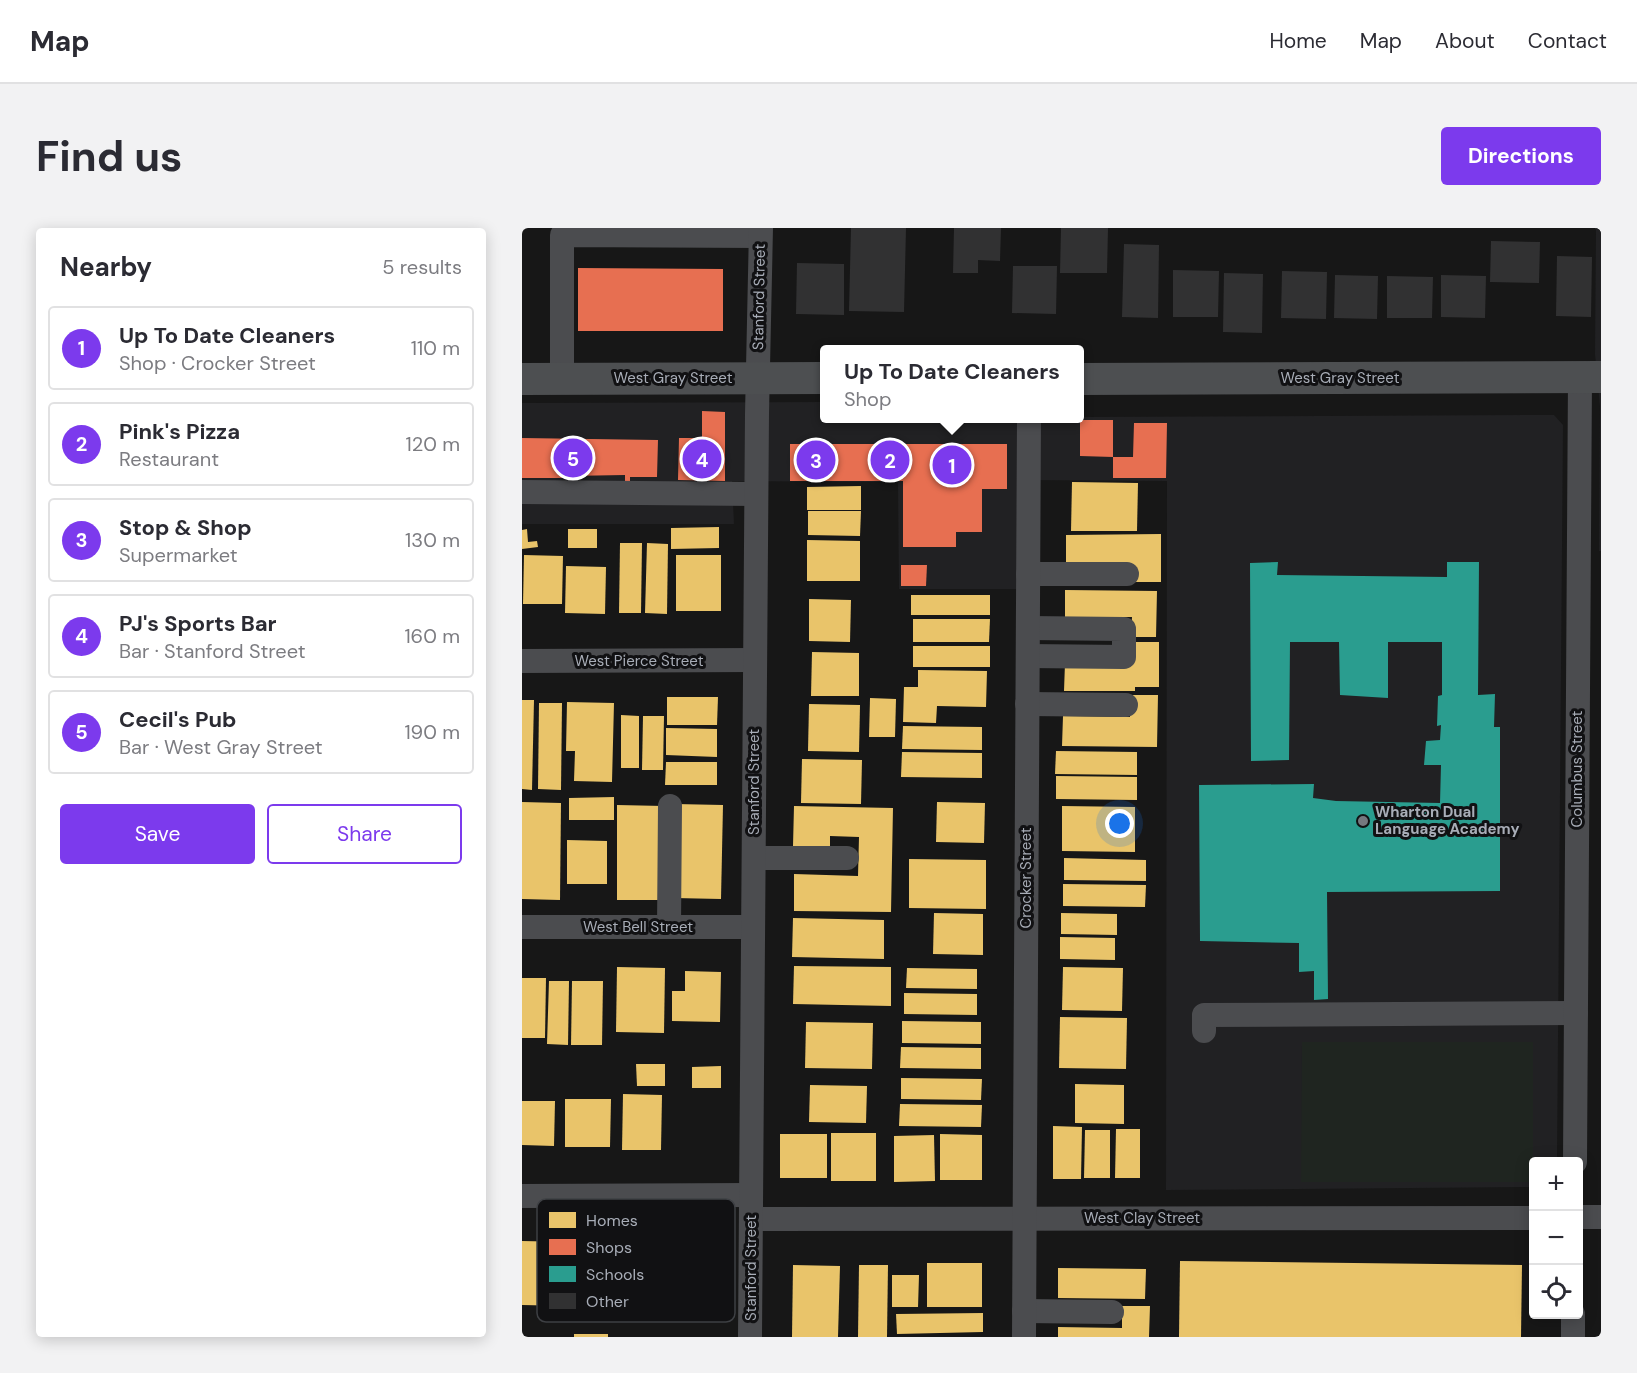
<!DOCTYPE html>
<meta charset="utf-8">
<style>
body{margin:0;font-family:"DM Sans",sans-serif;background:#f2f2f3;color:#2b2b33}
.controls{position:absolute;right:18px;bottom:18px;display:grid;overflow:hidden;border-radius:6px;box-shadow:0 3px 15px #0003}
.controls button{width:54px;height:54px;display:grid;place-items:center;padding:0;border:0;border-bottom:2px solid #e1e1e2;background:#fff;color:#2b2b33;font:30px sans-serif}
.you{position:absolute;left:598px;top:596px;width:21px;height:21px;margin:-15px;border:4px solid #fff;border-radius:50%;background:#1a73e8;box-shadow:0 0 0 9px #1a73e833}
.badge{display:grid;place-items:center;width:39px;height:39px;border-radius:50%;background:#7c3aed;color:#fff;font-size:20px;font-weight:700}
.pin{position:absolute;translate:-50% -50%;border:3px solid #fff;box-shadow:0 2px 6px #0006}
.popup{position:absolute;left:298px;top:117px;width:264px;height:78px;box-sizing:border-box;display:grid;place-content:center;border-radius:6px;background:#fff;filter:drop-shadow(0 2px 4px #0005);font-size:20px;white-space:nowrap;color:#7c7c81}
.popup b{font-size:22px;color:#2b2b33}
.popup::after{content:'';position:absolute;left:50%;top:100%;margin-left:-12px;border:12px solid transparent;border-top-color:#fff}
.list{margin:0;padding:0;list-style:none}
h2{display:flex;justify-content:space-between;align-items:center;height:78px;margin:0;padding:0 24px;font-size:26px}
h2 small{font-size:20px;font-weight:400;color:#7c7c81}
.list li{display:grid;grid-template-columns:39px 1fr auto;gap:18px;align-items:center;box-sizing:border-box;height:84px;margin:0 12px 12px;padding:0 12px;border:2px solid #e1e1e2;border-radius:6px}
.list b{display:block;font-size:22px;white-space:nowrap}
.list p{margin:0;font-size:20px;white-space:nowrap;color:#7c7c81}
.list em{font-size:20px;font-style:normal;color:#7c7c81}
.actions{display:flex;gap:12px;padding:18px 24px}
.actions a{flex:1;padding:14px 0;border:2px solid #7c3aed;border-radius:6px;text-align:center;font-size:21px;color:#7c3aed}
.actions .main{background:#7c3aed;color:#fff}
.icon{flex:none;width:33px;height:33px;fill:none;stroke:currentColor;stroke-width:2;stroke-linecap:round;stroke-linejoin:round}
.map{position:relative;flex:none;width:1079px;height:1109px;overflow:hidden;border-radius:6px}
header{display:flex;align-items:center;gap:36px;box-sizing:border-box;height:84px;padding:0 30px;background:#fff;border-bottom:2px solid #e1e1e2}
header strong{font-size:28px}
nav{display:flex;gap:33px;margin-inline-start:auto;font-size:21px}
.intro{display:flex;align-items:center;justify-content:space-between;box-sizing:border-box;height:144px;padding:0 36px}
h1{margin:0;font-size:42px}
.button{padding:15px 27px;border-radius:6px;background:#7c3aed;color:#fff;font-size:21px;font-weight:700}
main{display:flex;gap:36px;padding:0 36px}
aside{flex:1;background:#fff;border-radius:6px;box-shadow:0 3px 15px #0003}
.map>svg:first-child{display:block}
</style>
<header>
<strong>Map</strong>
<nav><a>Home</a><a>Map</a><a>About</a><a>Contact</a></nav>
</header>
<div class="intro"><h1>Find us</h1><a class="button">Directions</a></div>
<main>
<aside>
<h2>Nearby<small>5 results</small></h2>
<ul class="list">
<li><span class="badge">1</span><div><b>Up To Date Cleaners</b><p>Shop · Crocker Street</p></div><em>110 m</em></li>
<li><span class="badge">2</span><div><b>Pink's Pizza</b><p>Restaurant</p></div><em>120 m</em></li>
<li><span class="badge">3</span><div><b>Stop &amp; Shop</b><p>Supermarket</p></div><em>130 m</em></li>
<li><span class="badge">4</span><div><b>PJ's Sports Bar</b><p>Bar · Stanford Street</p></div><em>160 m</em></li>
<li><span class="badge">5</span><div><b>Cecil's Pub</b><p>Bar · West Gray Street</p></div><em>190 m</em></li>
</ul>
<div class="actions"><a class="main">Save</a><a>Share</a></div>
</aside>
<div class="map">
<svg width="1079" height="1109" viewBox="0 0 1079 1109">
<rect width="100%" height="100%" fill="#171717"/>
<g fill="#212123">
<path d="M1074,0h5v323h-2l1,-144 -5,-53z"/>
<path d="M302,174v16l730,-3 9,10 -6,736 -24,1v25l-367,3 1,-709 -147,-1v109h-121l-1,-107 -166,-1 2,43h-212v-121z"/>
</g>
<path fill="#1f2520" d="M780,814h231v140h-232z"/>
<g fill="#e9c46a">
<path d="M550,254l66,1 -1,48h-66z"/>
<path d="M339,258v24h-54v-23z"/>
<path d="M286,283h53l-1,25 -52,-1z"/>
<path d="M197,299v21l-48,1v-21z"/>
<path d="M5,301l1,13 9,-1 1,6 -16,2v-19z"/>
<rect x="46" y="301" width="29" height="19"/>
<path d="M639,306v48h-30l-65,-18v-29z"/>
<path d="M285,312l53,1v40h-53z"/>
<path d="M98,315h22l-1,70h-22z"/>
<path d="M125,315l21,1 -1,70 -22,-1z"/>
<path d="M2,327l39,1 -1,48h-39z"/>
<rect x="154" y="327" width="45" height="56"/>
<path d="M44,338l40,1 -1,47 -40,-1z"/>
<path d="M543,362l92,1 -1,46h-25l1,-20h-67z"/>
<rect x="389" y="367" width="79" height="20"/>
<path d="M287,371l42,1 -1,42 -41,-1z"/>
<path d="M391,391h77l-1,23h-76z"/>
<path d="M606,414h31v45h-24v4h-71l1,-28z"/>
<rect x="391" y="418" width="77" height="21"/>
<path d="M290,424l47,1v43h-48z"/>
<path d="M396,442l69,1 -1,36 -49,-1 -1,17 -33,-1 1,-35h14z"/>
<path d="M608,467h28l-1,52 -95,-1 1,-30 67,1z"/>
<path d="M145,469h51l-1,28h-50z"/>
<path d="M348,470l26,1 -1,38h-26z"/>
<path d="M0,472h12l-2,90 -10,-1z"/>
<path d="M45,474l47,1 -2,79 -38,-1 1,-30h-9z"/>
<path d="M17,475h23l-1,87 -23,-1z"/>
<path d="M287,476l51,1 -1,47 -51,-1z"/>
<path d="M99,487l18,1v52h-18z"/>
<path d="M121,488h21l-1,54h-21z"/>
<path d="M381,498l79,1v23l-80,-1z"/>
<path d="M144,500l51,1v28l-51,-2z"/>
<path d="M534,523l81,1v23l-82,-1z"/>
<path d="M380,524l80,1v25l-81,-1z"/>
<path d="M280,531l60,1 -1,44 -60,-1z"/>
<path d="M144,534h51v23h-52z"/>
<path d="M534,548l81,1v23l-81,-1z"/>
<path d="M92,569v23h-45v-22z"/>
<path d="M0,574l39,1 -1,97 -38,-1z"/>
<path d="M415,574l48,1 -1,40 -48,-1z"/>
<path d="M153,576l48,1 -2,94 -47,-1z"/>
<path d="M95,577l47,1v94h-47z"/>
<path d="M272,578l99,2 -2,104 -97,-1v-37l64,2 1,-39 -29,-1v11l-37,-1z"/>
<path d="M540,578l73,1v45l-73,-1z"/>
<path d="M45,612l40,1v43h-40z"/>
<path d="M542,630l82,2v21l-82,-1z"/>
<path d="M387,631l77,1v49l-77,-1z"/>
<path d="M541,656l83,1 -1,22 -82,-1z"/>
<path d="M412,685l49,1v41l-50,-1z"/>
<path d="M539,685l56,1v21l-56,-1z"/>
<path d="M271,690l91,2v39l-92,-2z"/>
<path d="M538,709l55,1v22l-55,-1z"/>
<path d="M272,738l97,1v39l-98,-2z"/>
<path d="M95,739l48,1 -1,65 -48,-1z"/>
<path d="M541,739l60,1 -1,43 -60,-1z"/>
<path d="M385,740l70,1v20l-71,-1z"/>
<path d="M163,743l36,1 -1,50 -48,-1v-30h13z"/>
<path d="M0,750h24l-1,60h-23z"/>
<path d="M27,753h20l-1,64 -21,-1z"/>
<path d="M50,753h31l-1,64h-31z"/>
<path d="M382,765l73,1v21l-73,-1z"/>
<path d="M538,789l67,1 -1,51 -67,-1z"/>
<path d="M380,793l79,1v22l-79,-1z"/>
<path d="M284,794l67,1 -1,46 -67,-1z"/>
<path d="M379,819l80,1v21l-81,-1z"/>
<path d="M114,836h29v22h-28z"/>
<path d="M199,838v22h-29v-21z"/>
<path d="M379,850l81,1 -1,21 -80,-1z"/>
<path d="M553,856l49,1v39l-49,-1z"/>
<path d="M288,857l57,1 -1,37 -57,-1z"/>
<path d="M101,866l39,1 -1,55h-39z"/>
<path d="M43,871h46l-1,48h-45z"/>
<path d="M0,873h33l-1,45 -32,-1z"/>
<path d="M378,876l82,1 -1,22 -82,-1z"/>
<path d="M531,898l29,1 -1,52h-28z"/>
<path d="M594,901h24v49h-25z"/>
<path d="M563,902h25v48h-26z"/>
<rect x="309" y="905" width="45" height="48"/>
<rect x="258" y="906" width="47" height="44"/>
<path d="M418,906l42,1v45h-42z"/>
<path d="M412,907l1,46 -41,1v-46z"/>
<path d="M0,1013l48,1 -1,64 -47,-1z"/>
<path d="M79,1013l47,1 -1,64 -47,-1z"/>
<path d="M658,1033l342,4 -1,72h-342z"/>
<rect x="405" y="1035" width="55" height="44"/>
<path d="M271,1037l47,1 -2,71h-46z"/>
<path d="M337,1037h29l-1,72h-29z"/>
<path d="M536,1040l88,1 -1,30 -87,-1z"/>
<path d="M370,1047h27l-1,32h-26z"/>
<path d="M600,1078h28l-1,31h-91v-10l64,1z"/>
<path d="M461,1085v19l-86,2 -1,-20z"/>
<rect x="52" y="1106" width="34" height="3"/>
</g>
<g fill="#e76f51">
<path d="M56,40l145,1v62h-145z"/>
<path d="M180,183l23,1v69l-47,-1 1,-42h23z"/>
<path d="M558,192h33v37l-33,-1z"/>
<path d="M612,195h33l-1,55h-53v-21h20z"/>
<path d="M0,210l136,2 -1,37h-27v4h-5v-6l-57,1 -1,2h-45z"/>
<path d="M268,216h217v45h-25v43h-26v15h-53v-66h-113z"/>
<path d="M379,337h26l-1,21h-25z"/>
</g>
<path fill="#2a9d8f" d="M756,334l-1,13 170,2v-15h32l-1,133 17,-1 -1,33h6v164l-173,1 1,107 -14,1v-29l-15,1v-29l-99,-2 -1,-156 115,-1 -1,14 23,3 104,2 1,-38h-17l2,-24 14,-1 1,-15 -4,1 1,-30 4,-1v-53h-54v56l-48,-3 -1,-53h-49l-1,118 -38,1 -1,-198z"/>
<g fill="#313132">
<path d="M329,0h55l-2,84 -55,-1z"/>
<path d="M432,0h47l-1,33 -22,-1v13h-25z"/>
<path d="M539,0h47l-1,45h-47z"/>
<path d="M969,13l49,1 -1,41 -49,-1z"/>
<path d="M602,16l35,1 -1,73 -36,-1z"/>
<path d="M1035,28l35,1 -1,60 -35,-1z"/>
<path d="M275,35l47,1v51l-48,-1z"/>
<path d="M491,38h44l-1,48 -44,-1z"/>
<path d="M651,42l46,1 -1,46h-45z"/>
<path d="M760,43l45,1 -1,47 -45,-1z"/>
<path d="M702,45l39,1 -1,59 -39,-1z"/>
<path d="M813,47l43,1 -1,43 -43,-1z"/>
<path d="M919,47l45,1 -1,42 -44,-1z"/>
<path d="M865,48l46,1 -1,41h-45z"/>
</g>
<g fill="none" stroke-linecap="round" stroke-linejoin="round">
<g stroke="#4b4c4f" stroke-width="24">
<path d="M40,151v-144l198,1"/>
<path d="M0,264l234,2"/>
<path d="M506,346h99"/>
<path d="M506,428l96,1v-28l-96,-1"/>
<path d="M0,433l233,-1"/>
<path d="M505,476l99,1"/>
<path d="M232,630h93"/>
<path d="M0,699h231"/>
<path d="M147,699l1,-121"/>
<path d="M682,803v-16l372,-2"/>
<path d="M1053,934l5,-785"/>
<path d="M0,968l229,-1"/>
<path d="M1056,989h23"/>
<path d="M229,991l782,-1"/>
<path d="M502,1083l88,1"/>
<path d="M228,1109l7,-923 4,-186"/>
<path d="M502,1109l5,-919"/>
<path d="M1051,1109v-23"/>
</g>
<g stroke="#4d4f51" stroke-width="32">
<path d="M0,151l302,-1"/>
<path d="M558,151l521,-2"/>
</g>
</g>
<circle fill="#75787f" stroke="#111113" stroke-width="2" cx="841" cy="593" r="6"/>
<g text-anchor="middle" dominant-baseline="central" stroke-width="6" stroke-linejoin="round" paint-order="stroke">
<g font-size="15" fill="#a8adb7" stroke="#111113">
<text transform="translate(237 69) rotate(-89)">Stanford Street</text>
<text x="151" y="150">West Gray Street</text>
<text x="818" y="150">West Gray Street</text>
<text x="117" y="433">West Pierce Street</text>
<text transform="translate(1055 541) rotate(-90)">Columbus Street</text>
<text transform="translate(232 554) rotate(-90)">Stanford Street</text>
<text transform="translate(504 650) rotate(-90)">Crocker Street</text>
<text x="116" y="699">West Bell Street</text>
<text x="620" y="990">West Clay Street</text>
<text transform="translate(229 1040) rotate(-90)">Stanford Street</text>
</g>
<g font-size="15" font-weight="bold" fill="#a8adb7" stroke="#111113" text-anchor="start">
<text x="853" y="584">Wharton Dual<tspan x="853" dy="17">Language Academy</tspan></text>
</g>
</g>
<rect x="15" y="971" width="198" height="123" rx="9" fill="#111113" stroke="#3e4044" stroke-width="1.5"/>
<rect x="27" y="984" width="27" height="16" fill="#e9c46a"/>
<rect x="27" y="1011" width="27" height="16" fill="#e76f51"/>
<rect x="27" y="1038" width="27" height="16" fill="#2a9d8f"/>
<rect x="27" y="1065" width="27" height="16" fill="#313132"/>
<g font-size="16" fill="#a8adb7">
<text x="64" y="998">Homes</text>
<text x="64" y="1025">Shops</text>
<text x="64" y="1052">Schools</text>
<text x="64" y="1079">Other</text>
</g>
</svg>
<div class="controls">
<button>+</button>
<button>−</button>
<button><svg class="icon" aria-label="locate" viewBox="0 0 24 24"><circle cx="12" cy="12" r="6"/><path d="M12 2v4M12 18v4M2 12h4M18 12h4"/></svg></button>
</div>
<div class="you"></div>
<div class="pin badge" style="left:430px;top:237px">1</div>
<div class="popup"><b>Up To Date Cleaners</b>Shop</div>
<div class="pin badge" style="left:368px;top:232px">2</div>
<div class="pin badge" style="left:294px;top:232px">3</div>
<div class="pin badge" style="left:180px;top:231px">4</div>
<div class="pin badge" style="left:51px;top:230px">5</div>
</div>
</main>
